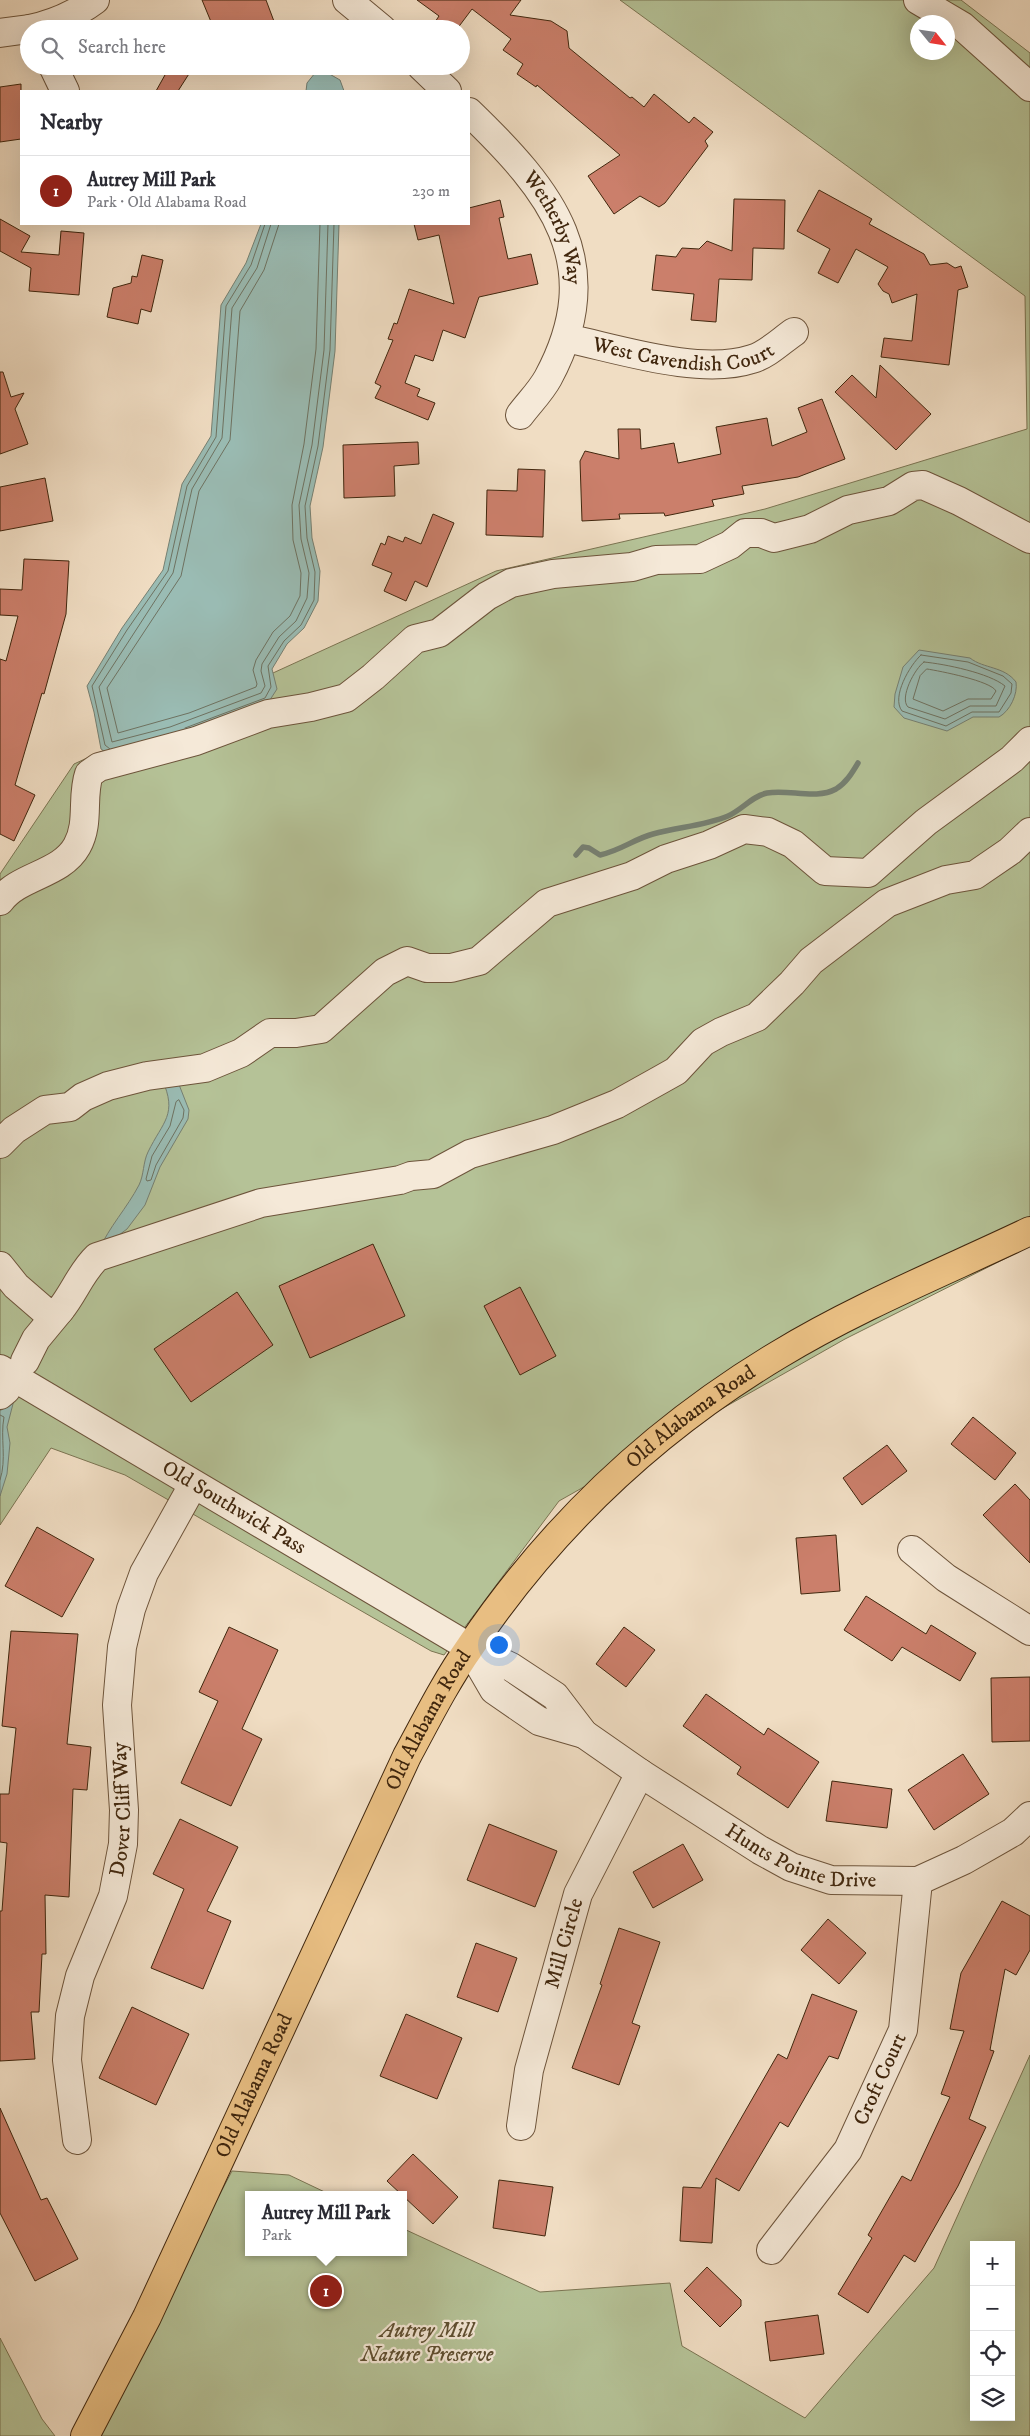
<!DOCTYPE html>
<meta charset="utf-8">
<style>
body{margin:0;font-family:"IM FELL DW Pica",serif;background:#f7f7f7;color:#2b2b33}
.controls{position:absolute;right:15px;bottom:15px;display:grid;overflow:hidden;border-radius:0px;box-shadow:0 5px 20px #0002}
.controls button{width:45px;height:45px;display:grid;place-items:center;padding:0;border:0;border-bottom:1px solid #e1e1e2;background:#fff;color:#2b2b33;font:25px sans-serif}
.compass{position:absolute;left:910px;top:15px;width:45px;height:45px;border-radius:50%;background:#fff;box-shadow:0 5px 20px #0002;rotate:120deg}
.you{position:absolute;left:498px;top:1644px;width:18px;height:18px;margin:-12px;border:4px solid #fff;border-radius:50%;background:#1a73e8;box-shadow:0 0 0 8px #1a73e833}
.badge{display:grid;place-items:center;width:32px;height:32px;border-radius:50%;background:#8f2418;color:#fff;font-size:16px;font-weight:700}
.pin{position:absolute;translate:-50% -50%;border:2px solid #fff;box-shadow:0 1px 5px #0006}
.popup{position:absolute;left:245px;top:2191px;width:162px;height:65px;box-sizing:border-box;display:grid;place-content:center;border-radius:0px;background:#fff;filter:drop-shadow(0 1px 4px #0005);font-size:16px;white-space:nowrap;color:#7c7c81}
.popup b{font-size:19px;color:#2b2b33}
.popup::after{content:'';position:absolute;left:50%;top:100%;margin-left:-10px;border:10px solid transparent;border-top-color:#fff}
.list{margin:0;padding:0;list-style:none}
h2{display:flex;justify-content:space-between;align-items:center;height:65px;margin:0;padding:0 20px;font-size:21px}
h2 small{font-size:16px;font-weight:400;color:#7c7c81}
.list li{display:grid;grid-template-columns:32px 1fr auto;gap:15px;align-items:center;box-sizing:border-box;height:70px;padding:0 20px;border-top:1px solid #e1e1e2}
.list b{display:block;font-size:19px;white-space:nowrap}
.list p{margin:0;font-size:16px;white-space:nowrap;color:#7c7c81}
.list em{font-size:16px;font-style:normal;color:#7c7c81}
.icon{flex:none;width:28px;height:28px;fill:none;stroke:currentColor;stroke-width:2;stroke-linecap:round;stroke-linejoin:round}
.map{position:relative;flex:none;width:1030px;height:2436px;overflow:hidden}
.search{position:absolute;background:#fff;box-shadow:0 5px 20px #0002;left:20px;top:20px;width:450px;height:55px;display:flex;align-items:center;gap:12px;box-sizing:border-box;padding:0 18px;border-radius:28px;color:#7c7c81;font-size:19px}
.panel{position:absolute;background:#fff;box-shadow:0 5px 20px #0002;left:20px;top:90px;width:450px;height:135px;border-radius:0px}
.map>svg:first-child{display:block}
</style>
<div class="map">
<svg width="1030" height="2436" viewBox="0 0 1030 2436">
<rect width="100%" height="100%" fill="#f0ddc3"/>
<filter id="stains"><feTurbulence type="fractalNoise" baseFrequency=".004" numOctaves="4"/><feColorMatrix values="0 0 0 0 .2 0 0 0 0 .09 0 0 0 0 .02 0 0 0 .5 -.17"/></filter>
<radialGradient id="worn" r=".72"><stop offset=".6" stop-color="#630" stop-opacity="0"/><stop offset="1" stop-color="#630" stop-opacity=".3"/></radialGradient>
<g fill="#b5c297" stroke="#7b7452" fill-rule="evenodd">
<path d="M620,0h341l69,53v1193l-185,93 -286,162 -115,154 -13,-4 -306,-176 -74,-27 -51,77v-651l74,-110 422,-193 269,-62 262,-80 -2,-133zM918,22h30v30h-30z"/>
<path d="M1030,2055v381h-942l18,-26 126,-239 57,4 42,20h-83v57h156v-23l136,63 130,-9 12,63 123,72 129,-150zM974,2245h37v172h-37z"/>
<path d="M0,2338l42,81 13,17h-55z"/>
</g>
<g fill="#9abcb4" stroke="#768072">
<path d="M319,68l21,12 4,11h-38l1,-8z"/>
<path d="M261,224h78l-4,127 -12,96 -13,59 2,32 8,33 -2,30 -14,27 -17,16 -15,25 5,20 -9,14 -46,17 -112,35 -9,-6 -7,-37 -7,-26 35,-58 41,-58 19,-86 29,-48 10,-131 25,-42z"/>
<path d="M919,650l51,8c14,11 34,8 46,24 2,12 -6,29 -17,35h-26l-26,14 -43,-13 -10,-11 1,-13 8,-27z"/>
<path d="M176,1077l13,33 -1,9 -28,48 -15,38 -18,24 -28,21c10,-23 28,-42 40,-65 5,-10 4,-23 9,-33 15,-31 30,-37 14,-73z"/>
<path d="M14,1400l-7,27 3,16 -3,31 -7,22v-85z"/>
</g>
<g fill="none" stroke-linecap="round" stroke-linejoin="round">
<g stroke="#6e7261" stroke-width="1">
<path d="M271,224l-14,44 -25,40 -10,130 -30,51 -19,84 -74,114 13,55 58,-15 91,-34 4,-7 -4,-15 1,-7 17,-27 17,-16 11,-23 2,-25 -8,-34 -2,-34 13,-60 12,-95 4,-126"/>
<path d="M279,224l-15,46 -24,41 -10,129 -31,51 -18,85 -74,112 11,45 71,-20 67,-26 1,-3 -4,-14 3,-10 17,-28 17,-16 10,-20 1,-23 -8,-33 -1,-35 12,-61 12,-95 4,-125"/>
<path d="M921,655l47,7 35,14 9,8 -1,9 -12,19h-27l-26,14 -44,-15c-11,-14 8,-46 19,-56z"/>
<path d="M924,662c21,2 65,11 81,24l-9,20h-26l-25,13 -37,-12c-9,-9 7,-39 16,-45z"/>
<path d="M927,669c13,2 64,12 69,22l-5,8h-23l-25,12 -30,-12 7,-23z"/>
<path d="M185,728l80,-30 6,-11 -3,-21 16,-25 17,-16 13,-25 1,-28 -8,-34 -2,-32 13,-60 12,-96 4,-126"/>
<path d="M110,749l-5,-4 -13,-59 35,-56 41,-59 19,-85 29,-49 10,-131 25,-41 14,-41"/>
<path d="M179,1100l5,10 -1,8 -27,47 -5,15 -4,1 -1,-2 6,-23 18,-30 6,-24z"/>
<path d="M0,1415l4,2c-4,21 3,42 -4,63"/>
</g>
<path stroke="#768072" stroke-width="5.5" d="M576,855l7,-8 6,1 11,7c22,-5 34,-16 53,-21 25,-7 51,-8 75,-18 14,-6 24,-20 39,-23 22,-4 49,7 69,-4 10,-6 16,-16 22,-26"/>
</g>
<g fill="#cb7f6b" stroke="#41270e">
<path d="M202,0h64l9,24 -14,5h-47z"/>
<path d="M417,0h104l-11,15 41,6 16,10 2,17 61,50 2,-1 12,10 10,-13 35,29 5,-6 19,15 -8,9 3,5 -43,57 -6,4 -19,-11 -26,18 -26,-38 32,-21 -83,-70 -1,2 -19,-13 6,-10 -20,-14 8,-11 -39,-30 -15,20h-12l-10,-7 4,-6z"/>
<path d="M170,66h24l-16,25h-22z"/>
<path d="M21,84v55l-21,3v-55z"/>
<path d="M819,190l53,29 -3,5 55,30 6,11 17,-2 8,5 6,-2 7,21 -10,3 -9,75 -68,-8 3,-19 28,3 5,-47 -25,9 -3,-9 -6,-3 -5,-7 10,-17 -32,-18 -18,34 -20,-10 12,-24 -33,-18z"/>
<path d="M734,199l51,1 -1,49 -31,-1 -1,32 -33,-1 -3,43 -25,-2 3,-26 -42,-4 4,-35 20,2 6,-9 17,1 8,-8 25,10z"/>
<path d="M500,200l4,17 -5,1 9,41 23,-5 7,30 -59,13 -14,41 -22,-8 -10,31 -18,-6 -10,28 15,6 -3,7 18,7 -7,17 -53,-22 6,-12 -6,-3 18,-43 -5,-1 6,-16 3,1 12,-35 45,15 -15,-69 -21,5 -4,-16h55v-16z"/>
<path d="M0,219l30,17 -9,16 38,3 2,-24 23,2 -5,62 -50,-4 2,-23 -31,-17z"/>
<path d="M142,255l21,5 -12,52 -10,-3 -3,15 -31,-7 6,-29 18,-5 1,-7 5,1z"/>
<path d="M880,365l51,49 -35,36 -61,-58 17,-17 24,23z"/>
<path d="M0,372h3l8,25 13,-4 -9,16 13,35 -28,10z"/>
<path d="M822,399l23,60 -47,18 -56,9 2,8 -32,6 2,6 -49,10 -1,-3 -45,1 1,5 -38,2 -2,-60 5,-10 34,8 -1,-30h22l1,20 33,-6 4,20 43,-9 -5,-27 51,-9 5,28 35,-14 -9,-24z"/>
<path d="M418,442l1,22 -25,2 1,30 -51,2 -1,-53z"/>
<path d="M518,469l27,1 -2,67 -57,-2 1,-45 30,1z"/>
<path d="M45,478l8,43 -53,10v-44z"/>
<path d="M433,514l21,9 -27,64 -12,-6 -9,20 -22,-10 8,-18 -20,-8 9,-22 4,2 3,-9 15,6 2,-5 16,7z"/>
<path d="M24,559l45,2 -3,53 -22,80 -2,-1 -27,92 20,10 -21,46 -14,-7v-175l6,2 12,-45 -18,-1v-26l22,1z"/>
<path d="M373,1244l32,72 -95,42 -31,-72z"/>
<path d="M520,1287l36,69 -36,19 -36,-69z"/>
<path d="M237,1292l36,53 -82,57 -37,-53z"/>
<path d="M973,1417l43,36 -21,27 -44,-36z"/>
<path d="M887,1445l20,26 -45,34 -19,-27z"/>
<path d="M1015,1484l15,16v63l-47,-48z"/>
<path d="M37,1527l57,32 -32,58 -57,-31z"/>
<path d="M836,1535l4,56 -39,3 -5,-56z"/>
<path d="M866,1596l60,38 5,-9 45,28 -16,28 -58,-34 -10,14 -48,-31z"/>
<path d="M229,1627l49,23 -36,79 20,10 -31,67 -50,-23 37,-82 -19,-9z"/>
<path d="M624,1627l31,23 -29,37 -30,-23z"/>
<path d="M11,1631l67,3 -11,110 24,3 -4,43 -14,-1 -4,108 -24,-2 1,59h-4l-3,58h-8l4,47 -35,2v-150h2l5,-68 -7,-1v-48h9l7,-66 -14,-2z"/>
<path d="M1030,1677v64l-38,1 -1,-64z"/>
<path d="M706,1694l58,41 4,-7 51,34 -31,46 -51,-34 4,-7 -58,-41z"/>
<path d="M963,1754l26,40 -55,36 -26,-40z"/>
<path d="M832,1781l60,8 -5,39 -61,-7z"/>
<path d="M180,1819l58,28 -31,64 24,10 -28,68 -52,-21 33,-79 -31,-15z"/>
<path d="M489,1824l68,27 -22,56 -68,-27z"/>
<path d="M683,1844l20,36 -50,28 -20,-36z"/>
<path d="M1002,1901l28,15v34l-14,25 -11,-6 -15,81 4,1 -25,68 17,8 -28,59 -43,76 -11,-7 -36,58 -30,-19 34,-56 -4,-3 34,-59 9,5 39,-84 -9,-3 23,-63 -14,-2 11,-56z"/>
<path d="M828,1919l38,34 -27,31 -38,-34z"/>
<path d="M619,1928l41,14 -28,81 8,3 -21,59 -47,-17 30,-83 -2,-1z"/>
<path d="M476,1943l41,15 -19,54 -41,-15z"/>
<path d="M812,1994l45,17 -19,48 -9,-3 -41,71 -8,-5 -41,69 -23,-13 -4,65 -32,-2 3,-54 18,1 77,-134 9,5z"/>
<path d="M132,2007l57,27 -33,71 -57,-27z"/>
<path d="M406,2014l56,24 -25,61 -57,-23z"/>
<path d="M0,2108l41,92 6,-2 31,61 -43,22 -35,-68z"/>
<path d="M413,2154l45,43 -25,27 -46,-43z"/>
<path d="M499,2180l54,7 -8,49 -52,-8z"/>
<path d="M707,2267l34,33v6l-21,21 -36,-36z"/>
<path d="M818,2315l6,39 -54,7 -5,-39z"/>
</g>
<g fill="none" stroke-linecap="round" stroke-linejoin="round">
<g stroke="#6d543b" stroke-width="30">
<g id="minor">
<path d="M347,0l35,29"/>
<path d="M918,0l44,26 68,61"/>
<path d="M30,29c23,-5 46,-15 65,-29"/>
<path d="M0,33l29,-4"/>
<path d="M53,66l12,25"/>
<path d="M421,66l26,25"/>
<path id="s1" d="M469,112c82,79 141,151 79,266 -7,13 -19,25 -28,37"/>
<path id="s2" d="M566,338c53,11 134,38 186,21 15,-4 30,-19 42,-27"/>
<path d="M0,901c19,-26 61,-26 77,-55 13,-23 4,-49 12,-72l10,-7 97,-26 72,-27 43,-7 35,-9 27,-21 42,-38 24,-6 48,-37 24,-13 42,-9 79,-7 24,-7 44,-1 30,-14 15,-12h16l13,5 36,-9 38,-19 41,-9 24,-15 10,-1 36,16 71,38"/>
<path d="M0,1144l14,-14 31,-20 25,-3 13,-10 25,-11 39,-10 58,-8 36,-15 29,-20h26l25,-4 64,-57 22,-11 20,7h24l28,-7 68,-58 85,-27 34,-17 43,-14 35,-16 24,3 25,12 32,27 43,2 58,-51 86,-63 18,-18"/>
<path d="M0,1266l16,20 30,26 14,-2c14,-17 21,-38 37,-53l164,-54 139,-23 11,-4 22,-2 37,-20 83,-24 64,-26 43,-24 16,-9 27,-29 18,-10 36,-15 35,-34 19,-22 76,-58 59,-23 29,-5 35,-24 20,-19"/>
<path d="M25,1361l11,-22 24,-29"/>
<path id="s3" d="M0,1369l469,278 42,20 44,29 29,38 56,39 120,77 31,17 40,13 87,1 46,-21 49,-28 17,-16"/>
<path d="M0,1395l6,-5"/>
<path d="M912,1550l34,28 84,53"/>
<path d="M469,1647l25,43 45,31 45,13"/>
<path id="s4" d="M521,2126l8,-56 49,-176 62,-121"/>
<path id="s5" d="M77,2140l-10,-80 3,-44 10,-40 33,-80 10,-52 1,-34 -7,-105 5,-58 9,-38 13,-36 49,-88"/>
<path id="s6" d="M771,2250l77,-100 55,-120 15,-149"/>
</g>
</g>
<g stroke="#41270e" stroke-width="30">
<g id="major">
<path id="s7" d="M85,2436l62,-119 260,-561c20,-37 39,-75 63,-109 80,-119 185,-218 308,-292 79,-48 168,-84 252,-124"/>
</g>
</g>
<use href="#minor" stroke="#f5e9d8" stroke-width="28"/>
<use href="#major" stroke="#e8be82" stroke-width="28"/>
</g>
<g text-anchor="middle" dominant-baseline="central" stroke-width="4.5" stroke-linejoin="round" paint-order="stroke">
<g font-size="21" fill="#41270e" stroke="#f5e9d8">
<text stroke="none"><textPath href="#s1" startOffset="146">Wetherby Way</textPath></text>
<text stroke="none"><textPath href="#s2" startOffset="120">West Cavendish Court</textPath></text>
<text stroke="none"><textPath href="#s7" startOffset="1199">Old Alabama Road</textPath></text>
<text stroke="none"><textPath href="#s3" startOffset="272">Old Southwick Pass</textPath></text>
<text stroke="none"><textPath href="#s7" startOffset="794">Old Alabama Road</textPath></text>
<text stroke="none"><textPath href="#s5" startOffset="340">Dover Cliff Way</textPath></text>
<text stroke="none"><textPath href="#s3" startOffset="945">Hunts Pointe Drive</textPath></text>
<text stroke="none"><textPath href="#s4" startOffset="188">Mill Circle</textPath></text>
<text stroke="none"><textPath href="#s6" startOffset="204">Croft Court</textPath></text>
<text stroke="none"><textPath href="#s7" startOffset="389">Old Alabama Road</textPath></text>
</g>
<g font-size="21" font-style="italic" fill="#5e4e30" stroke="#f5e9d8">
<text x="427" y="2331">Autrey Mill<tspan x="427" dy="24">Nature Preserve</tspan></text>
</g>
</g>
<rect width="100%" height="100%" filter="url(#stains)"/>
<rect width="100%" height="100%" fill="url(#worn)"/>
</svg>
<div class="controls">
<button>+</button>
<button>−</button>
<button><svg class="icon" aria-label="locate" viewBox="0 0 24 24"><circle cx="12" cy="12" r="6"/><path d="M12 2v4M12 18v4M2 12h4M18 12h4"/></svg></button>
<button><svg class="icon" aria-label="layers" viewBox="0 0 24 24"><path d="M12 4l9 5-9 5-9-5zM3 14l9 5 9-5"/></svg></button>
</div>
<svg class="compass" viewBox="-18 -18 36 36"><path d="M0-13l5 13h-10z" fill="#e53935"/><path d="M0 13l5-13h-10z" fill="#7c7c81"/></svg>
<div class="you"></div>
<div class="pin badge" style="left:326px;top:2291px">1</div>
<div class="popup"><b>Autrey Mill Park</b>Park</div>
<div class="search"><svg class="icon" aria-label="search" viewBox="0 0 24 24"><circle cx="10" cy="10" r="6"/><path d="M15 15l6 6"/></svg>Search here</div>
<section class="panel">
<h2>Nearby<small></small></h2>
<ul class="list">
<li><span class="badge">1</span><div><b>Autrey Mill Park</b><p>Park · Old Alabama Road</p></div><em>230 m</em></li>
</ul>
</section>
</div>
